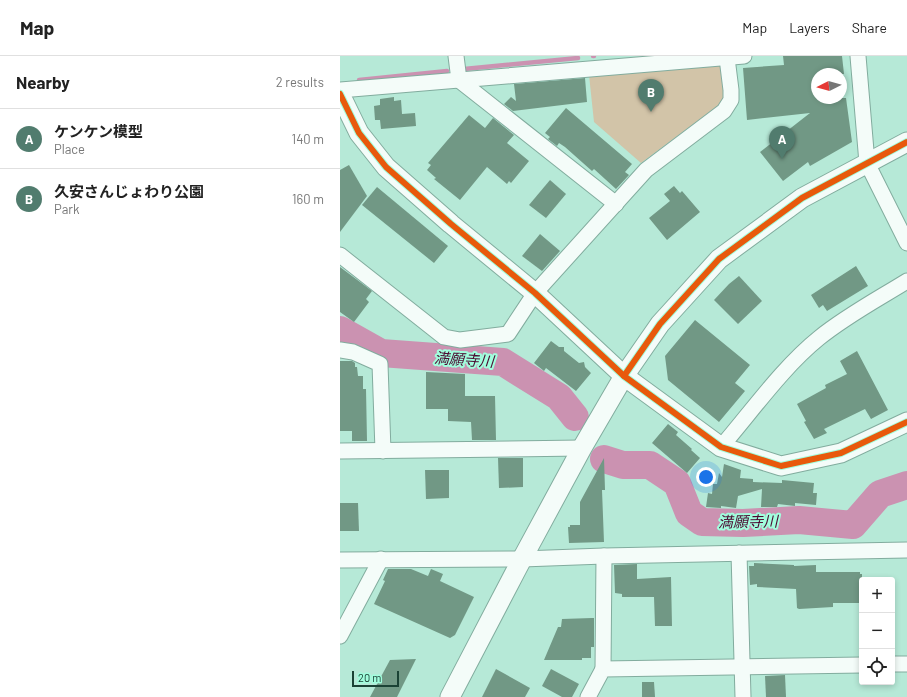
<!DOCTYPE html>
<meta charset="utf-8">
<style>
body{margin:0;font-family:Barlow,"Noto Sans JP",sans-serif;background:#f6f6f6;color:#222}
.controls{position:absolute;right:12px;bottom:12px;display:grid;overflow:hidden;border-radius:4px;box-shadow:0 2px 6px #0003}
.controls button{width:36px;height:36px;display:grid;place-items:center;padding:0;border:0;border-bottom:1px solid #e0e0e0;background:#fff;color:#222;font:20px sans-serif}
.compass{position:absolute;left:471px;top:12px;width:36px;height:36px;border-radius:50%;background:#fff;box-shadow:0 2px 6px #0003;rotate:264deg}
.scale{position:absolute;left:12px;bottom:10px;width:47px;box-sizing:border-box;padding-left:4px;border:2px solid #1b4235;border-top:0;font-size:11px;line-height:14px;white-space:nowrap;color:#1b4235;-webkit-text-stroke:3px #a1fedd;paint-order:stroke}
.you{position:absolute;left:366px;top:421px;width:14px;height:14px;margin:-10px;border:3px solid #fff;border-radius:50%;background:#1a73e8;box-shadow:0 0 0 6px #1a73e833}
.badge{display:grid;place-items:center;width:26px;height:26px;border-radius:50%;background:#517c6e;color:#fff;font-size:13px;font-weight:700}
.pin{position:absolute;translate:-50% -33px;filter:drop-shadow(0 1px 2px #0008)}
.pin::after{content:'';position:absolute;top:21px;width:14px;height:12px;background:inherit;clip-path:polygon(0 0,100% 0,50% 100%)}
.list{margin:0;padding:0;list-style:none}
h2{display:flex;justify-content:space-between;align-items:center;height:52px;margin:0;padding:0 16px;font-size:17px}
h2 small{font-size:13px;font-weight:400;color:#767676}
.list li{display:grid;grid-template-columns:26px 1fr auto;gap:12px;align-items:center;box-sizing:border-box;height:60px;padding:0 16px;border-top:1px solid #e0e0e0}
.list b{display:block;font-size:15px;white-space:nowrap}
.list p{margin:0;font-size:13px;white-space:nowrap;color:#767676}
.list em{font-size:13px;font-style:normal;color:#767676}
.icon{flex:none;width:22px;height:22px;fill:none;stroke:currentColor;stroke-width:2;stroke-linecap:round;stroke-linejoin:round}
.map{position:relative;flex:none;width:567px;height:641px;overflow:hidden}
header{display:flex;align-items:center;gap:24px;box-sizing:border-box;height:56px;padding:0 20px;background:#fff;border-bottom:1px solid #e0e0e0}
header strong{font-size:19px}
nav{display:flex;gap:22px;margin-inline-start:auto;font-size:14px}
main{display:flex}
aside{flex:1;background:#fff}
.map>svg:first-child{display:block}
</style>
<header>
<strong>Map</strong>
<nav><a>Map</a><a>Layers</a><a>Share</a></nav>
</header>
<main>
<aside>
<h2>Nearby<small>2 results</small></h2>
<ul class="list">
<li><span class="badge">A</span><div><b>ケンケン模型</b><p>Place</p></div><em>140 m</em></li>
<li><span class="badge">B</span><div><b>久安さんじょわり公園</b><p>Park</p></div><em>160 m</em></li>
</ul>
</aside>
<div class="map">
<svg width="567" height="641" viewBox="0 0 567 641">
<rect width="100%" height="100%" fill="#b6e9d7"/>
<path fill="#d2c4a8" d="M383,8l4,21 -4,17 -82,61 -47,-41 -5,-47z"/>
<g fill="none" stroke-linecap="round" stroke-linejoin="round">
<g stroke="#cb92b1" stroke-width="4.5">
<path d="M253,0h1"/>
<path d="M124,13l114,-11"/>
<path d="M19,24l88,-9"/>
</g>
<g stroke="#cb92b1" stroke-width="28">
<path d="M0,274l41,23 122,9 56,35 16,20"/>
<path d="M264,403l19,6h27l27,18 12,30 13,9 41,1 56,-3 54,5 27,-31 27,-9"/>
</g>
</g>
<g fill="#719885">
<path d="M443,0h59l2,18h-27v24h29l6,44 -42,24 -2,-4 -25,19 -23,-29 50,-39 -63,7 -4,-52 41,-3z"/>
<path d="M245,22l2,24 -74,9 -9,-7 7,-7 5,4 -2,-17z"/>
<path d="M54,41v4l7,-1 1,14 13,-1 1,13 -35,3 -1,-9h-5l-1,-14 6,-1v-6z"/>
<path d="M226,52l66,56 -7,8 4,3 -13,14 -22,-20 -2,2 -27,-24 -6,-4 -2,3 -9,-7 2,-2 -5,-4z"/>
<path d="M129,59l16,13 8,-10 21,17 -7,8 22,18 -18,22 -2,-2 -2,3 -20,-17 -27,33 -26,-21 2,-1 -9,-8 4,-5 -3,-2z"/>
<path d="M9,109l18,31 -27,36v-62z"/>
<path d="M210,124l16,14 -20,24 -17,-13z"/>
<path d="M334,130l6,7 2,-2 18,21 -33,28 -18,-22 21,-17 -6,-7z"/>
<path d="M37,131l71,59 -14,17 -72,-58z"/>
<path d="M200,178l20,17 -18,20 -20,-15z"/>
<path d="M516,210l12,20 -41,25 -4,-6 -4,3 -8,-13z"/>
<path d="M0,211l32,24 -6,8 3,3 -15,20 -14,-10z"/>
<path d="M399,220l23,25 -24,23 -24,-24 15,-16z"/>
<path d="M355,264l55,45 -15,18 10,8 -26,31 -51,-42 -3,-24z"/>
<path d="M211,285l8,6h5v4l15,12 5,-1 1,5 6,6 -15,18 -30,-23 -2,3 -10,-8z"/>
<path d="M517,295l31,59 -17,9 -6,-10 -41,20 3,4 -13,6 -10,-17 2,-1 -9,-17 29,-16 -1,-3 22,-11 -7,-13z"/>
<path d="M0,305h12l3,2v4h2l1,9h5v13h3l1,52h-15v-10h-12z"/>
<path d="M86,316l39,2v22h30l1,44h-24l-1,-18 -23,-1v-12h-22z"/>
<path d="M328,368l10,8 -2,3 16,14 -1,1 9,8 -13,15 -35,-30z"/>
<path d="M158,402h25v29l-24,1z"/>
<path d="M264,402l1,32h-3l2,52 -35,1 -1,-16h2v-2h10v-23z"/>
<path d="M384,408l17,6 -1,8 13,1v3l29,1v-3l32,3 -1,10h4l-1,12 -21,-2v3l-17,-2 -1,3h-16l1,-18 -24,7 -2,12 -15,-2v2l-15,-1 2,-14 4,1 1,-10h4l2,-11 3,4z"/>
<path d="M85,414h24v28l-23,1z"/>
<path d="M0,447h18l1,28h-19z"/>
<path d="M414,507l40,2v1l22,-1v7h44v2h2v29h-29v4l-34,2 -2,-1 -1,-19 -39,-2v-3l-7,1 -1,-19h5z"/>
<path d="M297,508v15l34,-2 1,49h-17l-1,-29h-32v-3l-7,-1 -1,-28z"/>
<path d="M48,513h23l17,7 3,-7 12,5 -3,7 34,16 -19,38 -5,3 -76,-34 11,-23 -2,-1z"/>
<path d="M252,562h2v29h-3v11h-9v2h-38l14,-33h3l1,-8z"/>
<path d="M76,603l-19,38h-27l20,-37z"/>
<path d="M156,613l34,19 -5,9h-43z"/>
<path d="M211,613l28,15 -7,13h-10l-20,-11z"/>
<path d="M445,619l1,22h-20l-1,-21z"/>
<path d="M302,626h12l1,15h-13z"/>
</g>
<g fill="none" stroke-linecap="round" stroke-linejoin="round">
<g stroke="#82ac9e" stroke-width="17">
<g id="minor">
<path d="M116,0l3,24 157,124"/>
<path d="M518,0l9,107 40,80"/>
<path d="M0,34l404,-34"/>
<path d="M0,199l104,82 16,3 48,-6 27,-41 111,-123 78,-59 7,-11v-10l-4,-32"/>
<path d="M0,294l13,2 27,12 3,87"/>
<path d="M381,391c31,-36 62,-80 98,-109 27,-22 59,-39 88,-57"/>
<path d="M0,395l242,-3"/>
<path d="M399,497l4,144"/>
<path d="M0,504l182,-1 82,-3 303,-6"/>
<path d="M0,580l41,-77"/>
<path d="M552,608h15"/>
<path d="M263,613l1,-113"/>
<path d="M248,641l15,-28 259,-4"/>
</g>
</g>
<g stroke="#82ac9e" stroke-width="21">
<g id="tertiary">
<path d="M0,38l19,39 27,34 65,57 84,69 89,83 97,71 60,19 60,-13 66,-31"/>
<path d="M110,641l72,-138 60,-111 42,-72 36,-52 59,-65 83,-61 105,-56"/>
</g>
</g>
<use href="#minor" stroke="#f4fcf9" stroke-width="15"/>
<use href="#tertiary" stroke="#f4fcf9" stroke-width="19"/>
<g stroke="#a1fedd" stroke-width="8">
<g id="cycleway">
<path d="M0,38l19,39 27,34 65,57 84,69 89,83 97,71 60,19 60,-13 66,-31"/>
<path d="M284,320l36,-52 59,-65 83,-61 105,-56"/>
</g>
</g>
<use href="#cycleway" stroke="#e8590c" stroke-width="6"/>
</g>
<g text-anchor="middle" dominant-baseline="central" stroke-width="4" stroke-linejoin="round" paint-order="stroke">
<g font-size="15" font-style="italic" fill="#4c0a31" stroke="#a1fedd">
<text transform="translate(124 303) rotate(4)">満願寺川</text>
<text transform="translate(408 465) rotate(-1)">満願寺川</text>
</g>
</g>
</svg>
<div class="controls">
<button>+</button>
<button>−</button>
<button><svg class="icon" aria-label="locate" viewBox="0 0 24 24"><circle cx="12" cy="12" r="6"/><path d="M12 2v4M12 18v4M2 12h4M18 12h4"/></svg></button>
</div>
<svg class="compass" viewBox="-18 -18 36 36"><path d="M0-13l5 13h-10z" fill="#e53935"/><path d="M0 13l5-13h-10z" fill="#767676"/></svg>
<div class="scale">20 m</div>
<div class="you"></div>
<div class="pin badge" style="left:442px;top:103px">A</div>
<div class="pin badge" style="left:311px;top:56px">B</div>
</div>
</main>
